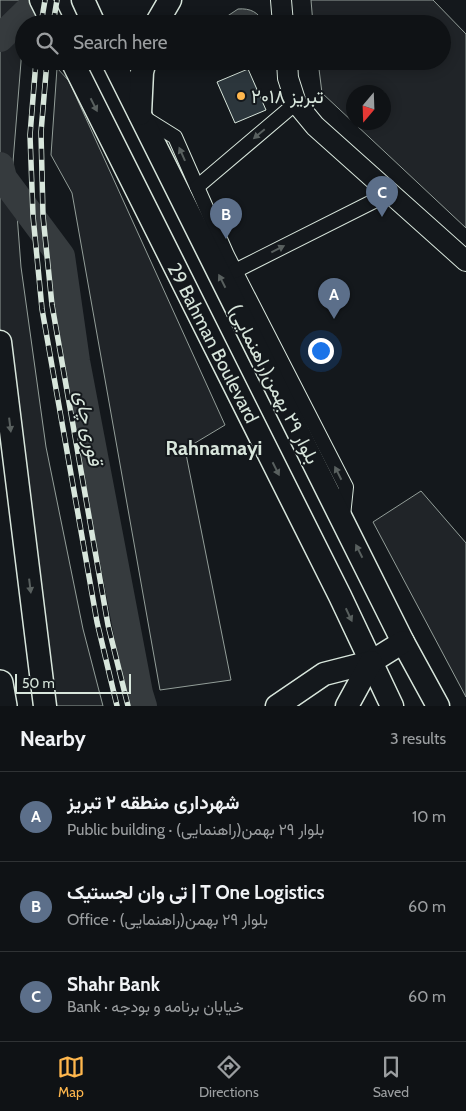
<!DOCTYPE html>
<meta charset="utf-8">
<style>
body{margin:0;font-family:Cabin,Vazirmatn,sans-serif;background:#1d2022;color:#f1f3f6}
.compass{position:absolute;left:346px;top:85px;width:45px;height:45px;border-radius:50%;background:#0f1215;box-shadow:0 2px 12px #0003;rotate:199deg}
.scale{position:absolute;left:15px;bottom:12px;width:116px;box-sizing:border-box;padding-left:5px;border:2px solid #d8e6dc;border-top:0;font-size:14px;line-height:18px;white-space:nowrap;color:#d8e6dc;-webkit-text-stroke:4px #14181c;paint-order:stroke}
.you{position:absolute;left:320px;top:350px;width:18px;height:18px;margin:-12px;border:4px solid #fff;border-radius:50%;background:#1a73e8;box-shadow:0 0 0 8px #1a73e833}
.badge{display:grid;place-items:center;width:32px;height:32px;border-radius:50%;background:#ffb74d;color:#fff;font-size:16px;font-weight:700}
.pin{position:absolute;translate:-50% -41px;filter:drop-shadow(0 1px 2px #0008)}
.pin::after{content:'';position:absolute;top:26px;width:18px;height:15px;background:inherit;clip-path:polygon(0 0,100% 0,50% 100%)}
.list{margin:0;padding:0;list-style:none}
h2{display:flex;justify-content:space-between;align-items:center;height:65px;margin:0;padding:0 20px;font-size:21px}
h2 small{font-size:16px;font-weight:400;color:#9b9ea0}
.list li{display:grid;grid-template-columns:32px 1fr auto;gap:15px;align-items:center;box-sizing:border-box;height:90px;padding:0 20px;border-top:1px solid #2f3234}
.list b{display:block;font-size:19px;white-space:nowrap}
.list p{margin:0;font-size:16px;white-space:nowrap;color:#9b9ea0}
.list em{font-size:16px;font-style:normal;color:#9b9ea0}
.icon{flex:none;width:28px;height:28px;fill:none;stroke:currentColor;stroke-width:2;stroke-linecap:round;stroke-linejoin:round}
.map{position:relative;flex:none;width:466px;height:706px;overflow:hidden}
.search{position:absolute;background:#0f1215;box-shadow:0 2px 12px #0003;left:15px;right:15px;top:15px;height:55px;display:flex;align-items:center;gap:12px;box-sizing:border-box;padding:0 18px;border-radius:28px;color:#9b9ea0;font-size:19px}
.sheet{height:335px;background:#0f1215}
nav{display:flex;justify-content:space-around;align-items:center;box-sizing:border-box;height:70px;border-top:1px solid #2f3234;background:#0f1215;font-size:14px;color:#9b9ea0}
nav a{display:grid;justify-items:center;gap:2px}
nav .on{color:#ffb74d}
.map>svg:first-child{display:block}
</style>
<div class="map">
<svg width="466" height="706" viewBox="0 0 466 706">
<rect width="100%" height="100%" fill="#14181c"/>
<g fill="#202428" stroke="#939e99" fill-rule="evenodd">
<path d="M0,0h26l5,11 -4,13h-3l-11,138 8,105 25,180 37,182 20,77h-50l-53,-378z"/>
<path d="M311,0h122l33,34v194l-144,-135 -4,-32h124v-37h-129zM384,92v30h-30v-30z"/>
<path d="M57,68l12,13 156,344 -40,24 46,231 -71,10 -88,-497 -21,-38z"/>
<path d="M421,491l45,52v154l-93,-175z"/>
</g>
<path fill="#363b3e" stroke="#939e99" d="M238,9c12,-1 21,3 26,15h-42l4,-7z"/>
<g fill="none" stroke-linecap="round" stroke-linejoin="round">
<g stroke="#363b3e" stroke-width="28">
<path d="M0,38l33,-32"/>
<path d="M0,166l3,12 58,78 15,105 63,332 4,13"/>
</g>
</g>
<path fill="#2c363c" stroke="#d8e6dc" d="M248,69l18,41 -31,13 -18,-41z"/>
<g fill="none" stroke-linecap="round" stroke-linejoin="round">
<g stroke="#d8e6dc" stroke-width="16">
<g id="street">
<path d="M143,117l32,20 52,118 119,232 -3,29"/>
<path d="M197,187l99,-84"/>
<path d="M235,271l155,-78"/>
</g>
</g>
<g stroke="#d8e6dc" stroke-width="22">
<g id="secondary">
<path d="M281,0l2,24"/>
<path d="M287,61l1,17 8,25 19,23 151,135"/>
</g>
</g>
<g stroke="#d8e6dc" stroke-width="25">
<g id="primary">
<path d="M41,0l12,24"/>
<path d="M83,0l11,24"/>
<path d="M156,24l14,-24"/>
<path d="M72,61l268,535 52,110"/>
<path d="M113,61l290,581 35,64"/>
<path d="M140,114l2,-42 3,-11"/>
<path d="M0,342l45,364"/>
<path d="M277,706l47,-32 47,-12 32,-20"/>
<path d="M347,706l24,-44"/>
</g>
</g>
<g stroke="#d8e6dc" stroke-width="28">
<path id="highway" d="M0,683l4,23"/>
</g>
<use href="#street" stroke="#14181c" stroke-width="14"/>
<use href="#secondary" stroke="#14181c" stroke-width="20"/>
<use href="#primary" stroke="#14181c" stroke-width="22"/>
<use href="#highway" stroke="#14181c" stroke-width="25"/>
<g stroke="#d8e6dc" stroke-width="5.5">
<g id="rail">
<path d="M41,24l4,-24"/>
<path d="M53,24l4,-24"/>
<path d="M36,61l-6,74 3,81 9,93 55,313 20,84"/>
<path d="M47,61l-6,71 2,84 9,89 56,320 20,81"/>
</g>
</g>
<use href="#rail" stroke="#14181c" stroke-width="4" stroke-dasharray="11" stroke-linecap="butt"/>
</g>
<defs><path id="oneway-solid" d="M-6-.8H1V-3.2L6.5 0L1 3.2V.8H-6Z" transform="scale(1.25)"/></defs>
<g fill="#59605f">
<use href="#oneway-solid" transform="translate(94 105) rotate(63)"/>
<use href="#oneway-solid" transform="translate(259 134) rotate(140)"/>
<use href="#oneway-solid" transform="translate(182 154) rotate(-114)"/>
<use href="#oneway-solid" transform="translate(278 249) rotate(-27)"/>
<use href="#oneway-solid" transform="translate(222 281) rotate(-117)"/>
<use href="#oneway-solid" transform="translate(10 425) rotate(83)"/>
<use href="#oneway-solid" transform="translate(276 469) rotate(63)"/>
<use href="#oneway-solid" transform="translate(338 473) rotate(-117)"/>
<use href="#oneway-solid" transform="translate(359 551) rotate(-117)"/>
<use href="#oneway-solid" transform="translate(30 586) rotate(83)"/>
<use href="#oneway-solid" transform="translate(349 615) rotate(65)"/>
</g>
<circle fill="#ffb74d" stroke="#14181c" stroke-width="2" cx="241" cy="96" r="5"/>
<g text-anchor="middle" dominant-baseline="central" stroke-width="4" stroke-linejoin="round" paint-order="stroke">
<g font-size="19" fill="#d8e6dc" stroke="#14181c" text-anchor="start">
<text x="251" y="96">تبریز ۲۰۱۸</text>
</g>
<g font-size="19" fill="#d8e6dc" stroke="#14181c">
<text transform="translate(213 343) rotate(63)">29 Bahman Boulevard</text>
<text transform="translate(274 384) rotate(63)">بلوار ٢٩ بهمن(راهنمایی)</text>
</g>
<g font-size="20" font-style="italic" fill="#d8e6dc" stroke="#14181c">
<text transform="translate(89 428) rotate(79)">قوری چای</text>
</g>
<g font-size="20" font-weight="bold" fill="#d8e6dc" stroke="#14181c">
<text x="214" y="448">Rahnamayi</text>
</g>
</g>
</svg>
<svg class="compass" viewBox="-18 -18 36 36"><path d="M0-13l5 13h-10z" fill="#e53935"/><path d="M0 13l5-13h-10z" fill="#9b9ea0"/></svg>
<div class="scale">50 m</div>
<div class="you"></div>
<div class="pin badge" style="left:334px;top:319px;background:#5c6f8a">A</div>
<div class="pin badge" style="left:226px;top:239px;background:#5c6f8a">B</div>
<div class="pin badge" style="left:382px;top:217px;background:#5c6f8a">C</div>
<div class="search"><svg class="icon" aria-label="search" viewBox="0 0 24 24"><circle cx="10" cy="10" r="6"/><path d="M15 15l6 6"/></svg>Search here</div>
</div>
<section class="sheet">
<h2>Nearby<small>3 results</small></h2>
<ul class="list">
<li><span class="badge" style="background:#5c6f8a">A</span><div><b>شهرداری منطقه ۲ تبریز</b><p>Public building · بلوار ٢٩ بهمن(راهنمایی)</p></div><em>10 m</em></li>
<li><span class="badge" style="background:#5c6f8a">B</span><div><b>تی وان لجستیک | T One Logistics</b><p>Office · بلوار ٢٩ بهمن(راهنمایی)</p></div><em>60 m</em></li>
<li><span class="badge" style="background:#5c6f8a">C</span><div><b>Shahr Bank</b><p>Bank · خیابان برنامه و بودجه</p></div><em>60 m</em></li>
</ul>
</section>
<nav>
<a class="on"><svg class="icon" aria-label="map" viewBox="0 0 24 24"><path d="M3 6l6-2 6 2 6-2v14l-6 2-6-2-6 2zM9 4v14M15 6v14"/></svg>Map</a>
<a><svg class="icon" aria-label="directions" viewBox="0 0 24 24"><path d="M12 3l9 9-9 9-9-9zM9 14v-3h6M13 9l2 2-2 2"/></svg>Directions</a>
<a><svg class="icon" aria-label="saved" viewBox="0 0 24 24"><path d="M7 4h10v16l-5-4-5 4z"/></svg>Saved</a>
</nav>
